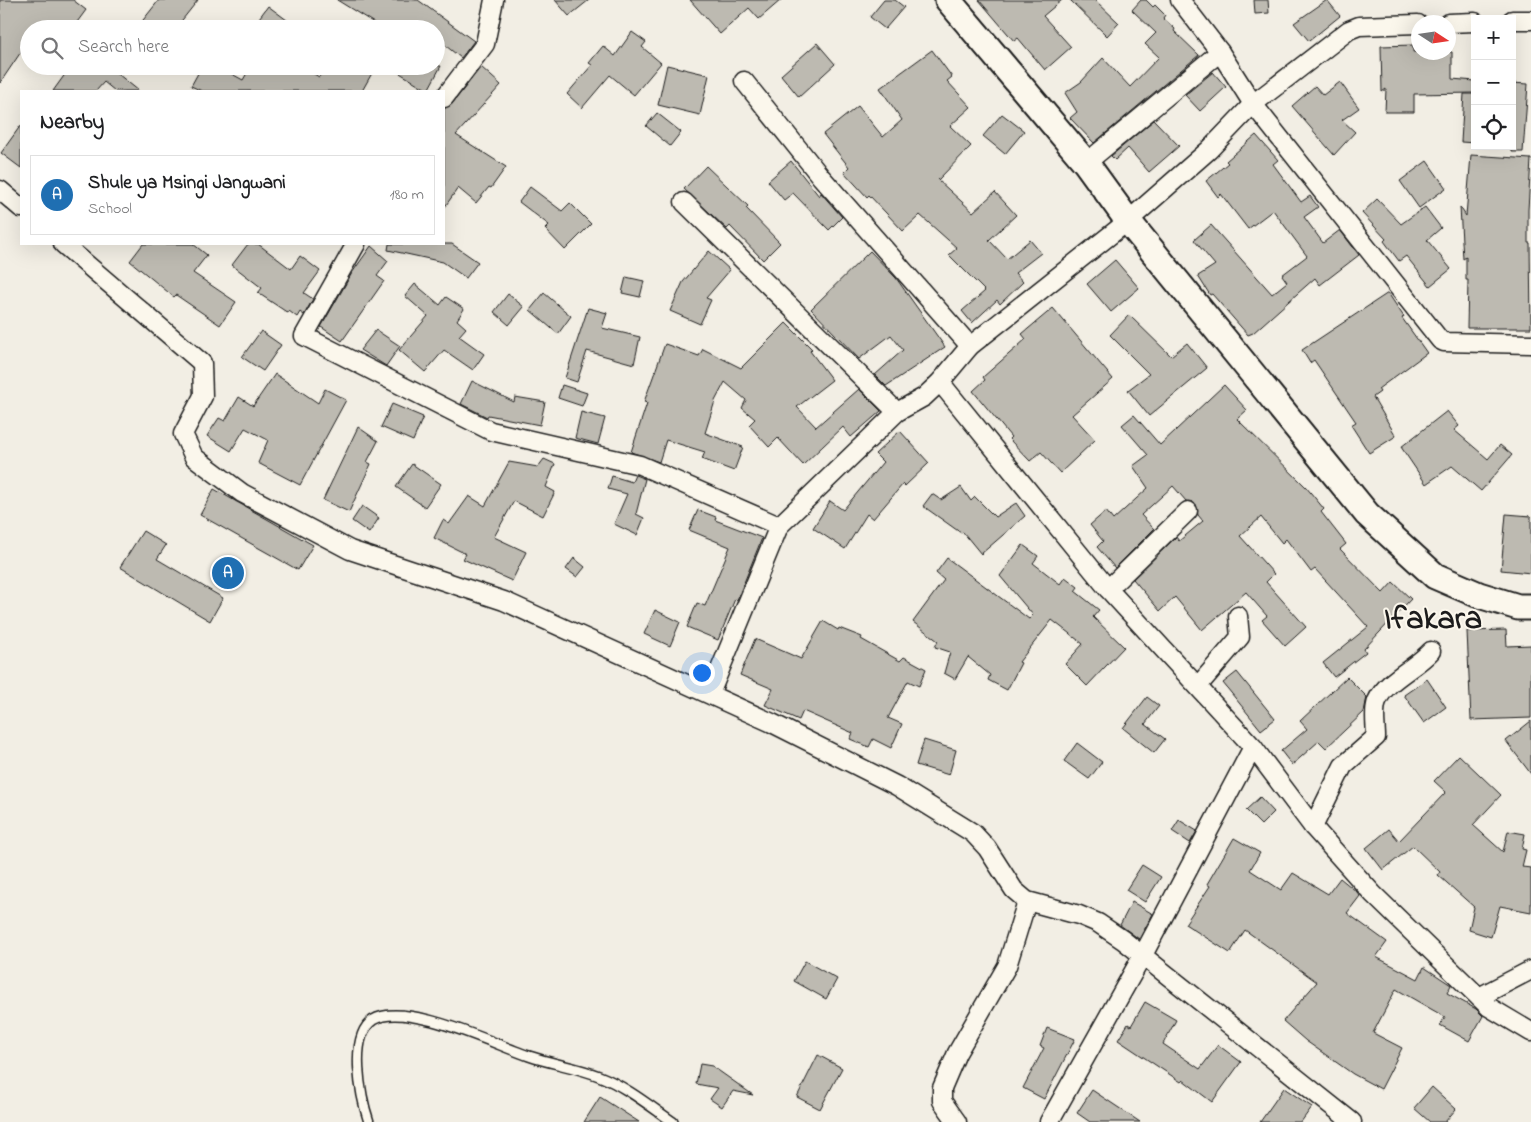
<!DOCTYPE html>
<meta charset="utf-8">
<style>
body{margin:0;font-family:"Indie Flower",sans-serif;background:#f2f2f2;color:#202124}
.controls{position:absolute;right:15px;top:15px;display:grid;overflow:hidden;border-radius:0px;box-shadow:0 5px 20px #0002}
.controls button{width:45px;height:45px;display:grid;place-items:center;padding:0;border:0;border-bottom:1px solid #e0e0e0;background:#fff;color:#202124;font:25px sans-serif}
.compass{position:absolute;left:1411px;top:15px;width:45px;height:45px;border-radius:50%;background:#fff;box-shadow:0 5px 20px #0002;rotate:102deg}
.you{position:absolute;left:701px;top:672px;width:18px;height:18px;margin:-12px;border:4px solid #fff;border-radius:50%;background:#1a73e8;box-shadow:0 0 0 8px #1a73e833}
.badge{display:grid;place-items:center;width:32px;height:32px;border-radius:50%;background:#1f6fb2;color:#fff;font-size:16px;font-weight:700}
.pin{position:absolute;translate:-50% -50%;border:2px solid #fff;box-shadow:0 1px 5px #0006}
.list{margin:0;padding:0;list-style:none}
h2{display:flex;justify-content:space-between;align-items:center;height:65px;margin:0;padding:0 20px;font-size:21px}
h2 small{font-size:16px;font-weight:400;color:#757577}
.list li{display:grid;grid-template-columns:32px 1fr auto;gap:15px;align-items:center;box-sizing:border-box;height:80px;margin:0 10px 10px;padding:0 10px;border:1px solid #e0e0e0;border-radius:0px}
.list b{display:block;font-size:19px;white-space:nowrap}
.list p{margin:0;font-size:16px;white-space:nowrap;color:#757577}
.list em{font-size:16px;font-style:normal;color:#757577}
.icon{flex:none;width:28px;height:28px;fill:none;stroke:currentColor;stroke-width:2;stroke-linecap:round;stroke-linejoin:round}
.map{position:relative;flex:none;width:1531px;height:1122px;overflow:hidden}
.search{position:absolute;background:#fff;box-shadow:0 5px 20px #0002;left:20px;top:20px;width:425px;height:55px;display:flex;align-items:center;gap:12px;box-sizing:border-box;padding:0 18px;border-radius:28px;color:#757577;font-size:19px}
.panel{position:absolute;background:#fff;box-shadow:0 5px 20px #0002;left:20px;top:90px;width:425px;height:155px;border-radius:0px}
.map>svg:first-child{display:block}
</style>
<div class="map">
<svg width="1531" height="1122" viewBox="0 0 1531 1122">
<rect width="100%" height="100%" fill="#f2eee4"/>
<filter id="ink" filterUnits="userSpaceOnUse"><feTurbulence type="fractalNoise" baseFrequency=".02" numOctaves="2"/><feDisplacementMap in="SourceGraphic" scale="10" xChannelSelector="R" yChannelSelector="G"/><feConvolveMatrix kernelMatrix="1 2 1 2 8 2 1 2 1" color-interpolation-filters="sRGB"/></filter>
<g filter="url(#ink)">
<g fill="#bdbab1" stroke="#1c1c1c">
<path d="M0,0h73l13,10 -14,19h-43v11l-29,43z"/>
<path d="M159,0h39l-23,29h-39z"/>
<path d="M337,0h81l56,41 -13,17 -25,-20v-9h-67l5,-6z"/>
<path d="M555,0h34l-20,16z"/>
<path d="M690,0h91l-22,19 -10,-11 -29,26z"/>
<path d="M884,0h11l9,7 -19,22 -15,-12z"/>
<path d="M979,0h83l-19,16 28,31 -26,23 -27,-32 -4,3z"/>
<path d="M1070,0h25l24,23 -12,13z"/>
<path d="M1141,0h5l7,7 2,-2 10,10 -2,3 12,11 -1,2 25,24 -105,88 -24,-25 7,-6 -12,-19 16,-11 22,-24 27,29 29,-30 -14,-13 11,-11 -24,-23z"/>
<path d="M1254,0h14l1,13 -14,1z"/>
<path d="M1327,0l13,16 -31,25 -15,-18z"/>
<path d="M268,6l31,23h-48z"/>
<path d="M632,32l14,10 -4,5 19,16 -27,32 -24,-20 -28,33 -15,-14 25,-29 -3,-2 14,-17 12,10z"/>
<path d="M817,43l18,21 -36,33 -18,-22z"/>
<path d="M1413,45v7h39v27l23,2v12l-61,1v18h-29l1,-23 -4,3 -1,-46z"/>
<path d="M932,50l20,27 -5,4 24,26 -21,19 21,20 -33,34 35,32 22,-20 21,23 -27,25 18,19 23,-19 11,13 -26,20 8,9 -23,22 -3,-4 -25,23 -10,-12 23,-20 -36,-36 8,-7 -37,-33 -17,16 -34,-36 -2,2 -23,-25 5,-5 -26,-33 35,-28 25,31 19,-17 -22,-32z"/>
<path d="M667,65l42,10 -9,40 -42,-10z"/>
<path d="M71,66h45l-3,4 26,21h-24l-11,-9 -8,9h-43z"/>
<path d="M202,66h15l26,14 8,-14h50l18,11 7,-11h50l-14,25h-160l-11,-5z"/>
<path d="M388,66h53l-13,24z"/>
<path d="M481,67l20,18 -45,50 50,32 -15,21 -2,-1 -13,16 -18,-15 -14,20v-100l8,-4z"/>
<path d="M1213,72l13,15 -26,24 -15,-16z"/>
<path d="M1340,82l19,26 -17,12 13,12 -21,23 -42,-49 23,-20 8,9z"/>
<path d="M1512,83l16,1 -5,68h-11z"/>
<path d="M1464,94h11v49l-14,-1z"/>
<path d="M657,113l24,19 -11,14 -24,-20z"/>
<path d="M1002,114l22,17 -19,23 -22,-18z"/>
<path d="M1154,120l25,26 -30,26 -21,-24 -13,12 -4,-4z"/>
<path d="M21,125v43l-20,-15z"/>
<path d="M1256,135l22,25 -5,4 28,38 9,-6 8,11 -14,10 19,26 17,-13 19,25 -39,30 -5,-7 -62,55 -5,2 -36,-41 -2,1 -12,-19 17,-11 -21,-25 17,-15 61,69 15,-12 -5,-7 25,-19 -34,-46 -25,19 -27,-35 -3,3 -12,-16 22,-18 -2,-2z"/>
<path d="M1471,155l60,4 -3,51v33h2l1,85h-64l1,-48h-2v-23l-3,2 -3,-52 6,9z"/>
<path d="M791,161l28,35 2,-3 21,24 -13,13 -36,-37 -9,7 -16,-19z"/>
<path d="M1427,161l19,27 -27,20 -19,-27z"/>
<path d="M706,166l42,40 -2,2 34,35 -17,17 -33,-34 -3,3 -43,-40z"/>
<path d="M530,187l32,24 8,-8 21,21 -26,26 -20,-21 4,-4 -30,-23z"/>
<path d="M1377,199l24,25 24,-17 16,21 -14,12 24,29 -21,17 -24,-30 -7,5 -15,-20 2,-2 -24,-26z"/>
<path d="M143,244h50l14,11 -14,18 43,29 -16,23 -44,-30 -2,2 -44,-36z"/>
<path d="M248,244h10l33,25 9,-13 20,15 -16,22 9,6 -9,16 -4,-3 -3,5 -8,-6 -1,2 -30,-20 4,-5 -30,-23z"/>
<path d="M389,244h63l26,18 -12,16 -23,-16 -55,-12z"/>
<path d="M371,246l17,15 -11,15 7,5 -42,60 -21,-14 31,-54z"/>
<path d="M709,251l21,19 -24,28 5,2 -11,24 -30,-13 13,-29z"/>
<path d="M870,251l26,27 49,69 -59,39 -11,-11 28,-25 -12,-15 -32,24 -48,-50z"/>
<path d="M1115,260l24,28 -28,24 -24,-28z"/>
<path d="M626,277l18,4 -4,16 -18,-4z"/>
<path d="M415,284l25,21 6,-8 18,12 -7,11 9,8 -7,8 25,18 -11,16 -29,-20 -19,22 -26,-22 29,-34 -23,-20z"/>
<path d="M544,293l27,23 -13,18 -28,-24z"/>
<path d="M1388,293l16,24 -2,1 25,35 -49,36 2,3 -7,5 23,39 -27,17 -18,-28 5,-3 -42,-62 -4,3 -8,-13z"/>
<path d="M508,294l16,13 -15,18 -15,-13z"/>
<path d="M588,308l19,5 -5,15 38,9 -6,27 -47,-13 -10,31 -12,-4z"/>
<path d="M1053,308l60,71 -41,36 23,25 -35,33 -19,-21 -11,9 -21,-22 2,-2 -38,-46 12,-11 -2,-3 43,-38 -4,-5z"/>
<path d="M1129,315l42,41 16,-13 20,25 -58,48 -21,-26 21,-16 -39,-39z"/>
<path d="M786,323l26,26 -2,2 22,29 -35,27 19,20 43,-38 22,22 -30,26 -8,-10 -40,38 -25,-27 -9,9 -20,-22 6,-6 -13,-11 4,-8 -21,-18 -10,19 -10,32 38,14 -9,24 -32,-12 3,-7 -39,-12 -7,22 -28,-10 16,-49 -3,-1 21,-58 34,12 4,-7 38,19z"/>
<path d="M376,330l24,16 -14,20 -26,-16z"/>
<path d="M261,331l20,14 -18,26 -21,-14z"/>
<path d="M275,374l43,29 7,-14 21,11 -46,85 -42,-22 10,-23 -23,-12 -14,23 -24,-15 12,-18 6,3 14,-24 14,9z"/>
<path d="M472,381l42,21 1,-5 30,5 -5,23 -52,-10 -1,2 -26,-13z"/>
<path d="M562,385l25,8 -5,13 -24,-8z"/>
<path d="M1224,385l23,25 -10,9 69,68 18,22 -3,3 25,32 -6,5 43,44 10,-11 18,17 -47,50 2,3 -32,25 -11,-14 45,-36 -53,-58 -4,3 -25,-33 -4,4 -21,-26 -21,19 34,38 -8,8 40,45 -21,19 -23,-26 5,-4 -21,-24 -44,38 -27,-33 -15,14 -27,-32 43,-42 3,4 24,-20 -5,-6 -2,-11 -10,-3 -13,-15 -32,29 13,14 -39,39 -18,-21 6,-6 -13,-16 16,-14 7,9 35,-32 -15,-22 15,-11 -26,-30 12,-10 26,30z"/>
<path d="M392,404l31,13 -10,24 -32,-14z"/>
<path d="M1447,411l12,15 -5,4 34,29 12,-14 12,10 -31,36 -29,-25 -26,18 -25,-37z"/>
<path d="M581,412l24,6 -7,26 -23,-6z"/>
<path d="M358,427l20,14 -11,21 4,2 -22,48 -26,-12z"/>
<path d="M900,431l29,32 -24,23 -2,-2 -30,35 -6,-5 -22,35 -32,-21 17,-27 13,9 40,-48 -8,-8z"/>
<path d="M544,459l11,5 -9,23 9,5 -12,24 -29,-15 -20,36 32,15 -14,29 -49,-22 3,-5 -32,-16 9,-18 6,4 20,-28 16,10 24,-44 29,5z"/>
<path d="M412,464l29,20 -16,23 -29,-20z"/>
<path d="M635,475l10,4 -9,35 8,4 -7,17 -23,-11 13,-30 -19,-5 4,-13 20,6z"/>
<path d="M961,487l10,14 4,-4 20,20 21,-14 9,13 -44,38 -18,-22 -2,1 -38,-27 9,-12 9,6z"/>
<path d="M214,489l99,56 -15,25 -98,-55z"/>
<path d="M362,506l17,12 -10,15 -17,-12z"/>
<path d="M698,510l18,7 -1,3 47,18 -25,62 -2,-1 -17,41 -31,-13 10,-24 8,3 25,-59 -41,-17z"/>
<path d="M1506,514l25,2v57l-30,-3z"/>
<path d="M143,531l23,14 -9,14 66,39 -13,23 -90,-54z"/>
<path d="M1023,545l15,11 -5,7 27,21 5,-7 13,10 -3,4 24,19 -6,7 31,30 -37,39 -22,-22 18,-20 -31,-24 -33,42 2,1 -14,27 -19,-10 2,-5 -22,-18 -13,22 -11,-6 6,-21 -15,-5 3,-6 -25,-19 31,-42 -8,-7 11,-15 82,61 4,-4 -33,-39z"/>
<path d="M574,558l11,9 -8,10 -11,-8z"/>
<path d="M655,610l25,12 -10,24 -26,-12z"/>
<path d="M823,621l15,9 1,-2 23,9 -1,2 39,22 4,-4 22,12 -7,17 -11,-5 -20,37 14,6 -11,24 -18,-9 -4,8 -19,-8 3,-6 -50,-22 -4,9 -34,-15 8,-16 -33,-14 15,-36 46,20z"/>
<path d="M1506,630l1,16 24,-1v73l-60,2 -4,-89z"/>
<path d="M1237,672l38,47 -14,11 -38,-47z"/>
<path d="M1347,677l20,20 -3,15 -38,36 -7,-7 -27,24 -11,-14 26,-22 -7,-8z"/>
<path d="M1427,679l19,28 -22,16 -20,-28z"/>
<path d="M1147,697l12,9 -14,18 20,15 -11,14 -31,-25z"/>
<path d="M1531,721v53l-25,-33z"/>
<path d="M924,740l32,10 -7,25 -33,-10z"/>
<path d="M1077,743l25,19 -13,17 -25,-18z"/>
<path d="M1459,755l42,40 -28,30 30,27 5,-21 17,3 -3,15 4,1 -4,17 9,1v44l-31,-6 -9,31 -22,-7 5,-23 -36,-32 2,-3 -27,-26 -30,24 -17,-22 23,-19 10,12 47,-49 -12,-11z"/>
<path d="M1260,797l14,15 -13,13 -15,-15z"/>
<path d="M1179,820l18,11 -7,12 -18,-12z"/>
<path d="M1234,838l26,15 -10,17 31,20 12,-17 35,21 12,-16 17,14 3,4 -13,17 40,29 -11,15 42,22 6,-12 27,18 -4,8 29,16 7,7 -14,25 -29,-16 5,-8 -49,-28 -23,44 29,15 -21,41 -28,-15 -47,-33 -23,-20 34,-39 -72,-52 -15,23 -45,-29 25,-38 -3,-2z"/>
<path d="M1142,865l19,12 -16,25 -19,-12z"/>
<path d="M1132,902l21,12 -14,25 -19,-14z"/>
<path d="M805,961l32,18 -11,20 -32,-18z"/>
<path d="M1145,1002l31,18 -13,24 37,25 18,-24 23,17 -29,40 -29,-22 -2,2 -63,-42 10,-16 3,2z"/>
<path d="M1047,1028l28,11 -31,60 -21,-11 21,-40 -4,-2z"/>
<path d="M818,1055l24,13 -22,41 -23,-12z"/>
<path d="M700,1064l12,2 41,29 -20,-4 -11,16 -12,-8 8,-11 -22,-4z"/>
<path d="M1432,1087l24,22 -11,13h-15l-16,-14z"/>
<path d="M1284,1088l28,19 -11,15h-41z"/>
<path d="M1092,1090l48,32h-50l-13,-9z"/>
<path d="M600,1097l39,25h-55z"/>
</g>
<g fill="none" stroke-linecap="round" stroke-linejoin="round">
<g stroke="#1c1c1c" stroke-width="12">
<path id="lane" d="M369,1122c-8,-24 -21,-85 4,-102 32,-20 123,25 156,36 23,8 48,11 70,20 26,10 51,30 74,46"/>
</g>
<g stroke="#1c1c1c" stroke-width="21">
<g id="street">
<path d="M1180,0l40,52 33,52 187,236 4,2 87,2"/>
<path d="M1512,20h19"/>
<path d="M1448,23l27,-1"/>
<path d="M744,81l77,96 149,169"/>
<path d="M444,98l41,-54 9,-44"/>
<path d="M1086,163l134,-111"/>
<path d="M0,190l21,18"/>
<path d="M684,202l213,210"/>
<path d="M63,244l139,119 1,33 -20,38 11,23 48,36 108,57 154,51 268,122 125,63 76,47 14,15 27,42 13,11 52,14 19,8 25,17 229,182"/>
<path d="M356,244l-52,92 187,95 149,34 139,61"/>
<path d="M940,382l168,207 145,158 60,80 60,67 116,113 42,25"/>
<path d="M1108,589l80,-78"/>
<path d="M1198,686l42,-49 -2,-21"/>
<path d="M710,694l69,-168 118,-114 27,-15 16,-15 30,-36 158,-125 81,-71 44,-46 96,-74 10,-4 59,-2"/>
<path d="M1313,827l30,-61 33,-29c0,-10 -3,-26 1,-36 9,-21 39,-33 54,-50"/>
<path d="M1479,997l52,-27"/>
<path d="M957,1122l-15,-21v-13l15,-35 50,-87 20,-65"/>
<path d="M1049,1122l94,-167 110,-208"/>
</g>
</g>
<g stroke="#1c1c1c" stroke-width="29">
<path id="secondary" d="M948,0l138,163 42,58 239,293 68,62 44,19 39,12h13"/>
</g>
<use href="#lane" stroke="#fbf7ec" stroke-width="9"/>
<use href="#street" stroke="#fbf7ec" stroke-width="18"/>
<use href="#secondary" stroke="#fbf7ec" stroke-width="25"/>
</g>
</g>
<g text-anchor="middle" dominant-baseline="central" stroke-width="4" stroke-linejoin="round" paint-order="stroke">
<g font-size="32" font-weight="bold" fill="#1c1c1c" stroke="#fbf7ec">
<text x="1433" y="620">Ifakara</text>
</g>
</g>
</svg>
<div class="controls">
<button>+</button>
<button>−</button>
<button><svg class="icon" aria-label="locate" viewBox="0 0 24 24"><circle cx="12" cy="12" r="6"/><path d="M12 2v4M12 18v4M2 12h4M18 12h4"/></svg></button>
</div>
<svg class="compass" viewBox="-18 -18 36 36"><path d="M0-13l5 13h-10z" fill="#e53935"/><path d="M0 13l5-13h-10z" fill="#757577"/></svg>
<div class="you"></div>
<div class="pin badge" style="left:228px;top:573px">A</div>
<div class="search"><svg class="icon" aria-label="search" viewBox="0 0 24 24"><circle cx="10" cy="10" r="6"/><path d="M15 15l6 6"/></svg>Search here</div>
<section class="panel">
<h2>Nearby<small></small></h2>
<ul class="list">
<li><span class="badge">A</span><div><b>Shule ya Msingi Jangwani</b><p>School</p></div><em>180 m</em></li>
</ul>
</section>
</div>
